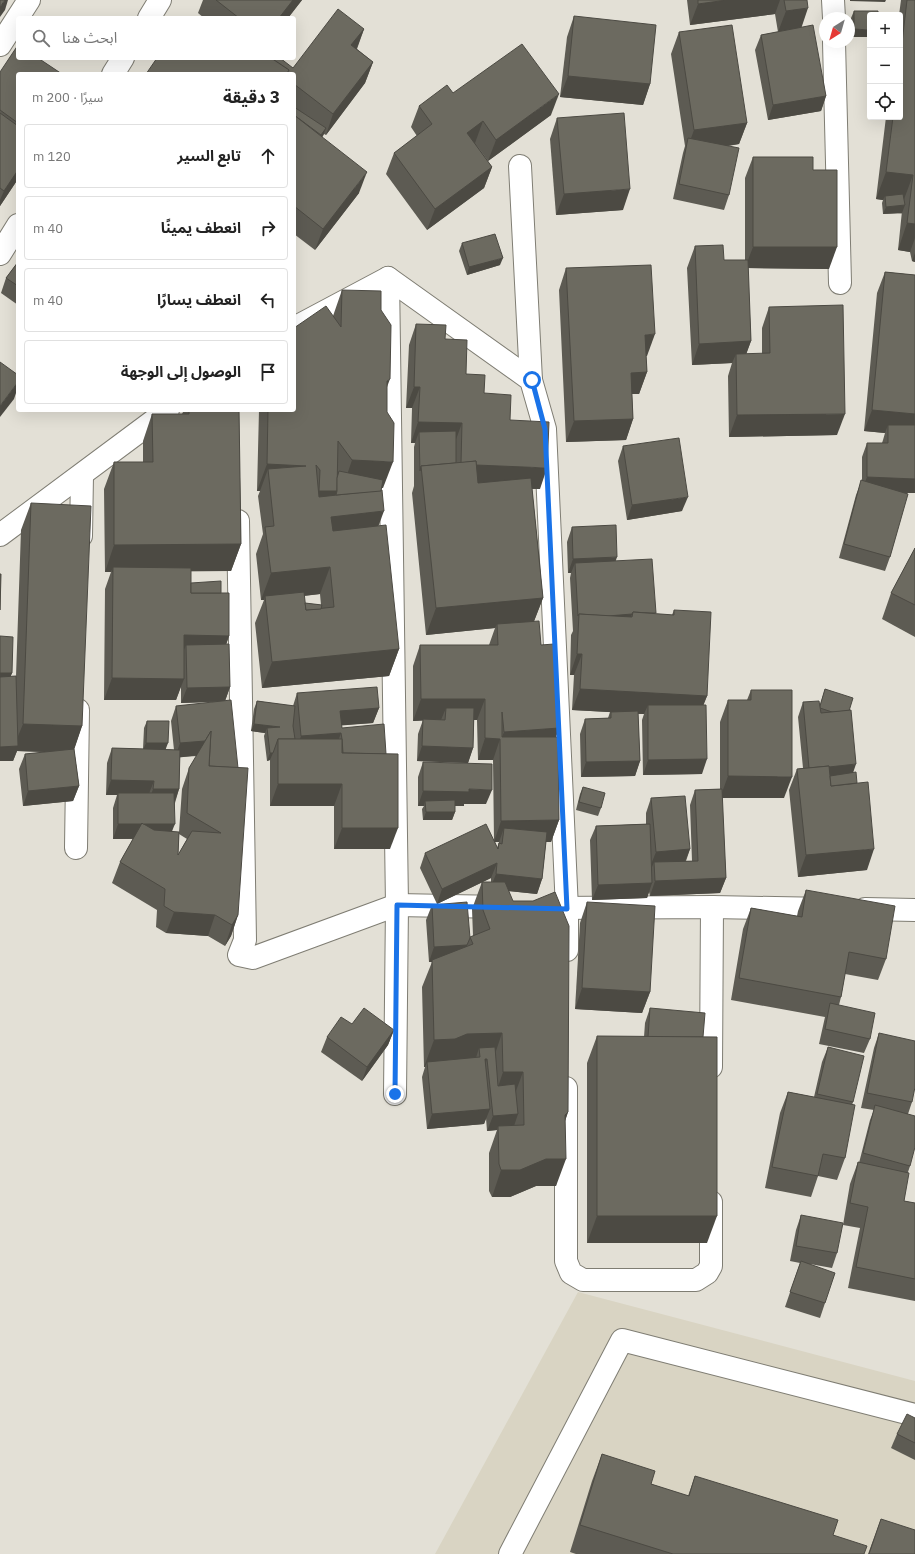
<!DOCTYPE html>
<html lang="ar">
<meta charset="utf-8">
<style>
body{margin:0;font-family:"IBM Plex Sans","Noto Sans Arabic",sans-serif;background:#f6f6f6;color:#222;direction:rtl}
.controls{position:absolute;right:12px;top:12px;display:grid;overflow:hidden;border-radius:4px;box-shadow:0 4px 16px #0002}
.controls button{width:36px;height:36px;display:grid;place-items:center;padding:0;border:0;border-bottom:1px solid #e0e0e0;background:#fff;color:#222;font:20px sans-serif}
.compass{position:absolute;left:819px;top:12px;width:36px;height:36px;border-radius:50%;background:#fff;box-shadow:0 4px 16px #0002;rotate:217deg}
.stop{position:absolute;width:12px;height:12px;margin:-9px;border:3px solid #1a73e8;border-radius:50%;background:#fff}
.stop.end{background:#1a73e8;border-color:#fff;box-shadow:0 1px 4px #0008}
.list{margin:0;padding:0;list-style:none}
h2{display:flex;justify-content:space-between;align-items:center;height:52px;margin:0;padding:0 16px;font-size:17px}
h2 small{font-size:13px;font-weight:400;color:#767676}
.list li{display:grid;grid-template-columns:26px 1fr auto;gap:12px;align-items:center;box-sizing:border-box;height:64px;margin:0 8px 8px;padding:0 8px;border:1px solid #e0e0e0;border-radius:4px}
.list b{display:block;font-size:15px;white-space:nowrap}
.list em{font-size:13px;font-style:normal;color:#767676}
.icon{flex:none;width:22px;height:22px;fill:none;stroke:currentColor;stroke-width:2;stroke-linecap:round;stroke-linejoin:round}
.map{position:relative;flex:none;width:915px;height:1554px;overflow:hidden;direction:ltr}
.search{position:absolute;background:#fff;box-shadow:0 4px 16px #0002;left:16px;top:16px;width:280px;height:44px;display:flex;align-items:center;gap:10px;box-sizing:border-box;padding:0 14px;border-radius:4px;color:#767676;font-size:15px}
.panel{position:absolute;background:#fff;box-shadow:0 4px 16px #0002;left:16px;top:72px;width:280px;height:340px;border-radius:4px;direction:rtl}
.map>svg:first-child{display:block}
</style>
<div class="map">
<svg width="915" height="1554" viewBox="0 0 915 1554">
<rect width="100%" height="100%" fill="#e3e0d6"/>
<path fill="#d9d4c3" d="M578,1292l337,89v173h-480z"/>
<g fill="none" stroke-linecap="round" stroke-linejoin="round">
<g stroke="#7f7d73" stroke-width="24">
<g id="minor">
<path d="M833,0l1,18"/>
<path d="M149,18l11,-18"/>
<path d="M834,42l6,241"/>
<path d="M0,45l29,-45"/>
<path d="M113,74l10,-16"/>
<path d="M520,166l11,214"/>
<path d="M0,254l18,-29"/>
<path d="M388,278l9,627 -2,189"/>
<path d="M294,328l94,-50 143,102 14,49 22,480v41"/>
<path d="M238,521l7,419 -6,15 14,3 144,-53 105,2"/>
<path d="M0,535l168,-125"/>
<path d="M81,536l1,-61"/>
<path d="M76,848l2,-138"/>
<path d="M553,908l159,-1 116,2"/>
<path d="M865,909l50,1"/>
<path d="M711,1067l1,-160"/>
<path d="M566,1088v173l5,12 12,7h113l11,-7 4,-7v-64"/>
<path d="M510,1554l112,-214 293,75"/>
</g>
</g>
<use href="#minor" stroke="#fff" stroke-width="22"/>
</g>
<g fill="#5d5b53" fill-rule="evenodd">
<path d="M203,0h99l-14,18h-84l-6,-5z"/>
<path d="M687,0h120l-6,27 25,69 -5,15 -53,9 -13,-70 6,-15 17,-3 -3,-18 -85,11z"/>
<path d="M901,0h14v262l-3,-1 -2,-9 -12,-2 4,-39v2l-19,1 -1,-11 1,-3 -7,-1 10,-82h14v-102h-1z"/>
<path d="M854,11h24l-27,26v-19z"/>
<path d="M574,16l76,68 -7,21 -83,-8 7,-60z"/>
<path d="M364,29l-7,20 16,13 -8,21 -39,52 -2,-1 -2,3 37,56 -44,57 -21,-16v-160l-1,-6z"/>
<path d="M679,32l68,91 -8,21 -11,2 1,49 -5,15 -51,-11 10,-46 2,-7 -14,-92z"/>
<path d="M0,72l18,2v105l-18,27z"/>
<path d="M453,93l98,22 -63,46 -13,-18 17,24 -8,21 -57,42 -41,-56 8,-21 23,-17 -6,-9 8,-21z"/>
<path d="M557,118l66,92 -67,5 -6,-76z"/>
<path d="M753,157l60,13 16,99 -81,-1 3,73 -5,13h16v-26l7,-21 68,128 -108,2 -1,-61 4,-13 -40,2 -5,-97 8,-22 29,14h21v-82z"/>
<path d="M462,243l38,22 -33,10 -8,-24z"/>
<path d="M18,262v43l-17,-12 5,-15z"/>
<path d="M566,268l81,88h-1l1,16 -8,22h-7l1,25 -7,21 -60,2 -7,-152z"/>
<path d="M885,272l30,3v218h-8l-17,64 -5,14 -46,-13 17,-63 6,-15v-23l5,-14h15l1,-3 2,-7 -21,-2 13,-138z"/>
<path d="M342,290l39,20 6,77 -4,101h-2l-3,38 21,123 -10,27 -127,12 -7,-65 9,-23h-3l-5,-46 7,-20 -5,-38 2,-5h-3l2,-81h35l39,-94zM320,594l1,11 -16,-2 -1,-7z"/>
<path d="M416,324l29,15 21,35 44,46 30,69h-8l11,109 -9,23 7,24 18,83 -3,9 3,83 -8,22h-5l-4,37 -5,15 -28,-3 59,221 -3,9 -9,65h-20l-26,11h-18l-3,-6v-38l8,-23 -10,1 -1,-13 -2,6 -57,5 -5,-52 3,-10h-1l-2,-80 10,-25h-3l-3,-42 6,-15 38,33 3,-2 -1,-27 10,-27h9v-4l-54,26 -17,-36 5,-15 69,-13 -1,-80h-15l-1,-40h-3l-1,28 -5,15 -51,-2 1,-27 5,-14 -10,1v-55l7,-21h69l6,-17 -69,7 -14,-142 2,-7v-39l1,-4h-4l1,-35h-6l3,-63zM495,842h4l-2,6z"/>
<path d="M184,410h55l2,134 -10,27h-40v12l30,10 8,43 -3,8 4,43 -5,14 13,214 -7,21 -6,10 -17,-10 -42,-3 -10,-6 1,-17 -45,-27 8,-21 13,-23h-20v-31l4,-13h-11l1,-32 5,-15 31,1 1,-21 3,-7 19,28 8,1 -3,-29 5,-15 42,-4 -37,1v-17l-5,14h-72l1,-111 6,-17h-6l-1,-83 10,-27h29v-21l9,-27h30zM197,756l-8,12 -7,21 -3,43h-7l3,-29 4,-14 1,-32zM179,834l8,5 -9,16z"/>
<path d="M623,446l59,65 -55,9 -9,-59z"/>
<path d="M31,503l51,223 -8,23 5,37 -6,15 -50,5 -4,-37 6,-15 22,-2 -30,-1 -4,10h-13v-125l12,37 -2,4 6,-1 5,-146z"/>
<path d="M572,527l44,34 39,53 17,1 2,-5 33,86 -4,9 -1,69 -59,1 -1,-55 2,-6h-6l2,47 -5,15 -54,1 -1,-43 5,-15 23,-1 2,-6 -38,-2 2,-35h-4l1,-40 2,-4 -3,-53 1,-5h-3l-1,-31z"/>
<path d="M915,548v89l-33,-18 9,-26z"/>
<path d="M825,689l24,22 4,61 14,98 -69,7 -9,-87 8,-21 6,-1 -5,-51 5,-15 17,3z"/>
<path d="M751,690l33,108h-62l4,80 -6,15 -70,3 -1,-4 -2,6 -55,2 -2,-60 6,-14 50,-2v-11l5,-15 39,51 -4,12h6l-2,-56 5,-15 25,-1v-67l8,-22h19z"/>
<path d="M297,693l82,15 -6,15 -32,2 1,3 48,121h-56v-43h-64v-46l-3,1 -3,-25 1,-3 -14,-2 3,-22 3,-8 36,5z"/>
<path d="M423,762l63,42h-22v2h-9v6l-3,8h-29l-1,-11 2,-3h-6v-29z"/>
<path d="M583,787l18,21 -3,8 -22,-6 4,-16z"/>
<path d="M806,890l80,69 -8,21 -33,-6 -4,23 -2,8 31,34 -6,14 -45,-9 6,-27 -94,-17 12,-71 8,-21 46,8 1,-5z"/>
<path d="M587,902l63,90 -8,21 -67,-4 5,-86z"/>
<path d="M650,1008l53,29 4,206h-120v-180l10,-27 47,1 1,-14z"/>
<path d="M352,1024l42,6 -6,15 -26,36 -41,-29 6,-15z"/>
<path d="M879,1033l33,69 -4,12 2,52 -2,6 -4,29 11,2v98l-67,-13 12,-60 -17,-3 7,-41 8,-22 1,1 11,-43 4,-10 -13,-2 13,-60z"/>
<path d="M828,1047l25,55 -1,3 -7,53 -8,22 -19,-4 -7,21 -46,-9 15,-75 8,-21 26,5 8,-35z"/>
<path d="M801,1215l36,38 -5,15 -22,-4 15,39 -5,15 -35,-11 15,-44 -10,-2 6,-31z"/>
<path d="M915,1418v42l-24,-12 6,-14z"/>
<path d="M602,1454l49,30 37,12 7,-20 138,59 31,19h-288l-6,-2 22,-71z"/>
<path d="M881,1519l34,35h-47z"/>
</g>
<g fill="#4c4a43">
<path d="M5,0h3l-3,10 -5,7v-10z"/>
<path d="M293,0h9l-14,18h-9z"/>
<path d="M727,0h53l-5,14 -85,11 8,-21z"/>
<path d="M850,0h36l-1,2 -35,-1z"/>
<path d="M808,8l-7,21 -23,3 8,-21z"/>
<path d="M364,29l-8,21 -5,-5z"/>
<path d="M854,29l16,1v7h-19z"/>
<path d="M373,62l-8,21 -39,52 7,-21z"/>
<path d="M568,76l82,8 -7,21 -83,-8z"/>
<path d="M559,94l-8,21 -63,46 8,-21z"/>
<path d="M826,96l-5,15 -53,9 5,-15z"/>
<path d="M483,121l-8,22 -15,11 7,-21z"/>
<path d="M747,123l-8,21 -53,8 8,-22z"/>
<path d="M326,128l-3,8 -8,11 3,-8z"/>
<path d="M492,167l-8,21 -57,42 8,-21z"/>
<path d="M18,170v9l-18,27v-6l4,-9z"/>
<path d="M367,172l-8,21 -44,57 8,-21z"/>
<path d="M886,172l27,3 -10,27 -18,-6 -2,4 -7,-1z"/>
<path d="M630,189l-7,21 -67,5 8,-21z"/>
<path d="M905,205l-3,8 -19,1 3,-7z"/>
<path d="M907,223l8,1v14l-5,14 -12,-2z"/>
<path d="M753,247h84l-8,22 -84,-1z"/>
<path d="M915,253v9l-3,-1z"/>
<path d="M503,258l-3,7 -33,10 2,-8z"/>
<path d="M655,334l-8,22h-10l8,-21z"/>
<path d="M751,341l-8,22 -7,-9 -4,9 -40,2 7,-21z"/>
<path d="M647,372l-8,22h-16l8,-21z"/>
<path d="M390,379l-10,27 7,-25z"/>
<path d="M18,382v5l-4,12 -14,18v-11z"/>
<path d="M414,387h6l-8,21h-6z"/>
<path d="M872,410l43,4v22l-27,-11 -3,8 -21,-2z"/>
<path d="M845,414l-8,21 -108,2 8,-22z"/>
<path d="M633,419l-7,21 -60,2 8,-21z"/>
<path d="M418,422l44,1 -8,22 -35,-13 -4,11h-4z"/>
<path d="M352,460l41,2 -10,26 -40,-1z"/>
<path d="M267,464l39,2 -38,3 -8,22h-3z"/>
<path d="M460,464l87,4 -7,21 -87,-4z"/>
<path d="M867,477l48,2v14l-54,-1z"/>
<path d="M319,491h18l-10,27h-17z"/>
<path d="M688,497l-6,14 -55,9 5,-15z"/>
<path d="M384,511l-10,27 -53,6 10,-27z"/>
<path d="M241,544l-10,27 -119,1 1,-5 -2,5h-6l9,-27z"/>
<path d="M617,557l-5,15 -37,-9 -4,10h-3l5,-14z"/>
<path d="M330,567l-10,27 -55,6v-4l-1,4h-3l10,-27z"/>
<path d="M543,598l-10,26h-36l-2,4 -69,7 10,-27z"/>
<path d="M632,614l-5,15 -48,-12z"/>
<path d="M184,635l45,1 -7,21 -36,-12 -5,12z"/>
<path d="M399,649l-10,27 -127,12 10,-26z"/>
<path d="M577,654h5l-8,21h-4z"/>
<path d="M0,673h12l-6,15h-6z"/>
<path d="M112,678l72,1 -8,21h-72z"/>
<path d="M230,687l-5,14 -44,2 6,-15z"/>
<path d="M580,689l127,7 -8,21 -51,-12 -4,9 -72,-4z"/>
<path d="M421,699h64l-8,21h-32l1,-12 -5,12 -28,1z"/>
<path d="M379,708l-6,15 -38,3 5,-15z"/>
<path d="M23,724l59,2 -9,27 -56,-2 -4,10h-13v-14l14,-1z"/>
<path d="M254,724l26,3 -13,1 -2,5 -14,-2z"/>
<path d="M559,728l-8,22 -51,-8 4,-10z"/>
<path d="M341,733l-5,14 -40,4 5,-15z"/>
<path d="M485,738l15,1 -7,21h-15z"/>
<path d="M205,741l-5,14 -25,3 5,-15z"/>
<path d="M146,743h22l-3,8 -22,-1z"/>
<path d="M422,746l51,2 -5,15 -51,-2z"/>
<path d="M270,753h3l-3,7 -3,1z"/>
<path d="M707,759l-5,15 -59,1 5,-15z"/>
<path d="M640,761l-5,15 -54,1 5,-15z"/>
<path d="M856,764l-5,15 -25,2 -16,-12z"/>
<path d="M728,776l64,1 -8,21h-64z"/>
<path d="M111,780l43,1 -6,15 -30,-3 -1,2h-11z"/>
<path d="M278,784h64l-8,22h-64z"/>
<path d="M79,786l-6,15 -50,5 5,-15z"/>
<path d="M153,789h26l-5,15h-26z"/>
<path d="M469,789l23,1 -6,14h-22v2h-39v-5l-1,5h-6l5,-15z"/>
<path d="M426,812h29l-3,8h-29z"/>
<path d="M559,820l-8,22h-49l2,-14 -5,14h-5l7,-21z"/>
<path d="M118,824h57l-6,14 -56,1z"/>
<path d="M342,828h56l-8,21h-56z"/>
<path d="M690,849l-6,15 -30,-2 -2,5h-2l6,-15z"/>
<path d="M874,849l-7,21 -69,7 8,-22z"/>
<path d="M497,863l-6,15 -54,26 5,-15z"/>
<path d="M496,874l46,5 -5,15 -47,-5z"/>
<path d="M726,878l-6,15 -70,3 5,-15z"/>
<path d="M652,883l-5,15 -55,2 6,-15z"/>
<path d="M174,912l41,3 -7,21 -42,-3z"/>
<path d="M238,915l-7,21 -6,10 7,-21z"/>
<path d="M467,945l-6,15 -32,2 5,-15z"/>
<path d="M582,988l68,4 -8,21 -67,-4z"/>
<path d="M394,1030l-6,15 -26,36 5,-14z"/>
<path d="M502,1033l-9,27 -6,-1 -5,15 -3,-26 -4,13 -48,1 -2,5h-1l10,-27 33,-6z"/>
<path d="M503,1072h20l-10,27h-19z"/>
<path d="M490,1109l-6,15 -57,5 5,-15z"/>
<path d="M568,1112l-9,27 6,-24z"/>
<path d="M518,1114l-5,15 -15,-3 -1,4 -10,1 6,-15z"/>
<path d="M546,1159h20l-10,27h-20l-26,11h-18l9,-27z"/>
<path d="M597,1216h120l-10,27h-120z"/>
</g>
<g fill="#6c6a60" stroke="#4c4a43">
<path d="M0,0h5l-5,7z"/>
<path d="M216,0h77l-14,18h-40z"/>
<path d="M698,0h29l-29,4z"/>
<path d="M784,0h23l1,8 -22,3z"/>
<path d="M907,0h8v224l-8,-1 6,-48 -27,-3 7,-55h7v-57z"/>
<path d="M338,9l26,20 -13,16 22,17 -40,52 -39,-30v-10h-7l2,-4 -18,-12h9l13,10z"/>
<path d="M854,11h24v4h-8v15l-16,-1z"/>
<path d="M574,16l82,9 -6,59 -82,-8z"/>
<path d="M732,25l15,98 -53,7 -15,-98z"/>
<path d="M813,25l13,71 -53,9 -12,-70z"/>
<path d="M522,44l37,50 -63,46 -13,-19 -16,12 25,34 -57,42 -41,-56 38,-29 -13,-18 28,-21 6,8z"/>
<path d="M18,45v13h20l24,16h-44v49l-18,-13v-38z"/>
<path d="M157,58h114l18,12 -3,4h-140z"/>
<path d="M294,107l32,21 -5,7 -27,-20z"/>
<path d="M0,113l18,13v44l-14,21 -4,-3z"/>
<path d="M624,113l6,76 -66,5 -7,-76z"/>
<path d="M294,115l73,57 -44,57 -29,-23z"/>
<path d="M688,138l51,10 -10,47 -50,-11z"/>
<path d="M753,157h60v13h24v77h-84z"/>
<path d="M903,194l2,11 -19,2 -1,-11z"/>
<path d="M495,234l8,24 -34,9 -7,-24z"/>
<path d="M723,245l1,15h24l3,81 -52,3 -4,-98z"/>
<path d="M18,262v24l-12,-8z"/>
<path d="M651,265l4,69 -10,1 2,37 -16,1 2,46 -59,2 -8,-153z"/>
<path d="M885,272l30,3v139l-43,-4z"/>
<path d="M342,290l39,1v19l10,15 -1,54 -3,2v31l7,11 -1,39 -41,-2 -14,-19 -1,50h-18l1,-21 -4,-5 3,32 63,-7 2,21 -53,6 2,14 53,-6 13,124 -127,13 -7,-66 39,-4 2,18 28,-3 -4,-40 -59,6 -6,-46 9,-1 -6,-57 38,-3 -39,-2 1,-54h26v-82l32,-22 15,21z"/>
<path d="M843,305l2,109 -108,1 -1,-61 34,-1 -1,-46z"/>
<path d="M416,324l30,1 -1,14 22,1 -1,34 19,1 -1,18 27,2 -1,25 39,2 -2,46 -71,-3v-4l-15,2 1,-40 -44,-1 2,-35h-6z"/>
<path d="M0,362l18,13v7l-18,24z"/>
<path d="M189,410h50l2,134 -127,1v-83h39l-1,-48h37z"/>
<path d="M888,425h27v54l-48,-2v-34h21z"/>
<path d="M456,431v32l-35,3 -1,5 -1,-39z"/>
<path d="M679,438l9,59 -56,8 -9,-59z"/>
<path d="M476,461l2,22 53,-5 12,120 -107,10 -15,-142z"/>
<path d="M339,471l44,9 -2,11 -45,4 1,-4v-13z"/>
<path d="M861,480l47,14 -18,63 -46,-13z"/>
<path d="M31,503l60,3 -9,220 -59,-2z"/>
<path d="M616,525l1,32 -44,2 -1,-32z"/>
<path d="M915,548v57l-24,-12z"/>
<path d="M652,559l4,54h-7l-16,-1 -1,2 -24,2 -29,-2 -1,2 -3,-53z"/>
<path d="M113,567l78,1v25h38v43l-45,-1v44l-72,-1z"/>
<path d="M0,574h1l-1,36z"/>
<path d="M221,581v12h-30v-10z"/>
<path d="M305,603l17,2 -1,4 -15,1z"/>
<path d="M674,610l37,2 -4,84 -127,-7 2,-35h-5l2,-40 53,3 1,-5 41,3z"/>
<path d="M539,621l2,24 13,-1 5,84 -55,4 -2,-20v25h56l1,83 -58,1 -1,-82 -15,-1v-39h-64l-1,-54h78l-1,-21z"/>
<path d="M0,636l13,1 -1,36h-12z"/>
<path d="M229,644l1,43 -43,1 -1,-43z"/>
<path d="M16,676l2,70 -18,1v-70z"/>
<path d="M377,687l2,21 -39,3 2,17 42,-4 2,30 -43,-1 -1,-14 -1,-6 -40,3 -4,-43z"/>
<path d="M825,689l28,9 -4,13 -17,1 -12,-4v-2z"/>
<path d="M751,690h41v87l-64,-1v-76h23z"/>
<path d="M231,700l7,68 -29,-2 2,-35 -6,10 -25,2 -4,-37z"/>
<path d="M257,701l38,5 -2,20 2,13h-17l-5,14h-3l-3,-25 13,-1 -26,-3z"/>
<path d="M819,701l2,12 30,-3 5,54 -27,3v-1l-20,2 -6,-66z"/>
<path d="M648,705h58l1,54 -59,1z"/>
<path d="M446,708h28l-1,40 -51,-2 1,-27 22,1z"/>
<path d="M638,711l2,50 -54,1 -1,-43 26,-1v-6z"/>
<path d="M147,721h22l-1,22h-22z"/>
<path d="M211,731l-2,35 39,2 -10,147 -6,10 -17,-10 -41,-3 -10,-6 1,-17 -45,-27 22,-39 12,7 25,2 -1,23 14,-24 29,2 -34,-20 2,-45z"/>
<path d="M278,739h64v14l56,1v74h-56v-44h-64z"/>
<path d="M112,748l68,2 -1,39h-26l1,-8 -43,-1z"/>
<path d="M74,749l5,37 -51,5 -3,-37z"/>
<path d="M423,762l69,2v26l-23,-1v3l-46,-1z"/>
<path d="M829,766l2,20 37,-4 6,67 -68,6 -9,-86z"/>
<path d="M856,772l1,11 -26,3 -1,-10z"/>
<path d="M583,787l22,6 -4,15 -22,-6z"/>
<path d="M722,789l4,89 -71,3 -1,-19 44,-1 -3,-71z"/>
<path d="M118,793h56l1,31h-32l-1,-1 -1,1h-23z"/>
<path d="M685,796l5,53 -34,3 -5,-54z"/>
<path d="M455,800v12h-29l-1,-11z"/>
<path d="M486,824l12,25 1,-6 3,1 2,-16 43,4 -5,47 -46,-5 1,-11 -55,26 -17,-36z"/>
<path d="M650,824l2,59 -54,2 -2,-59z"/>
<path d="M482,882h23l8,19h20l22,-9 14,34 -1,186 -3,3 1,44h-20l-26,11h-19l-2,-6 -1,-38 26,-1 -1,-53h-20l-1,-39 -35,1 -12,5 -21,1 -2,-80 41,-16 -3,-7 20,-8 -7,-19z"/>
<path d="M806,890l89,16 -9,53 -37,-7 -8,45 -102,-19 12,-70 51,9z"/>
<path d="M467,902l3,36 -3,7 -33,2 -2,-42z"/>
<path d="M587,902l68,4 -5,86 -68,-4z"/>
<path d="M830,1003l45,10 -5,26 -45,-10z"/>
<path d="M364,1008l30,22 -27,37 -40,-30 14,-20 11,7z"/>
<path d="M650,1008l55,5 -2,24h-55z"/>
<path d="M879,1033l36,8v46l-3,15 -45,-9z"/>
<path d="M597,1036l120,1v179h-120z"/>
<path d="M495,1047l3,39 17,-2 3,30 -25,2 -6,-57h-2l5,50 -58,5 -5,-52 53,-5 -1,-9z"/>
<path d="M828,1047l36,9 -11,46 -36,-8z"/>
<path d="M788,1092l67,13 -10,53 -22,-4 -5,22 -46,-9z"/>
<path d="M875,1105l40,11v31l-5,19 -47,-13z"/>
<path d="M858,1162l51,11 -5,28 11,2v76l-59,-12 12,-60 -18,-4z"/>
<path d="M801,1215l42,8 -6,30 -41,-7z"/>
<path d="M801,1261l34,12 -10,30 -35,-11z"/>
<path d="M907,1414l8,4v25l-18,-9z"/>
<path d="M602,1454l53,17 -4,13 38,12 6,-20 143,44 -5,15 34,11 -3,8h-191l-93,-29z"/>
<path d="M881,1519l34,11v24h-46z"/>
</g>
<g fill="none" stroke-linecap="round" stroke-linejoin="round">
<path stroke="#1a73e8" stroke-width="5" d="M395,1094l2,-189 170,4 -22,-480 -13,-49"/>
</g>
</svg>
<div class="controls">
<button>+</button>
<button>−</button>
<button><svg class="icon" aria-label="locate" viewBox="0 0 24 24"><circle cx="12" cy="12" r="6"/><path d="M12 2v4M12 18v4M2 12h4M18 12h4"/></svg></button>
</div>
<svg class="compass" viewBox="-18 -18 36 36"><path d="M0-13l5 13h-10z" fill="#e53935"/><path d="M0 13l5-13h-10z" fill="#767676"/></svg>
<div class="stop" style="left:532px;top:380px"></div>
<div class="stop end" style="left:395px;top:1094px"></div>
<div class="search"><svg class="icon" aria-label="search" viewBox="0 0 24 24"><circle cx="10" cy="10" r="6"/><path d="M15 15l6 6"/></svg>ابحث هنا</div>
<section class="panel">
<h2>3 دقيقة<small>سيرًا · 200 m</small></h2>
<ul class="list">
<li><svg class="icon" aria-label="ahead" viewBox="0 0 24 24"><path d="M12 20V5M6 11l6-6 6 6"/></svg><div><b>تابع السير</b></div><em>120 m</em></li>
<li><svg class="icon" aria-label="right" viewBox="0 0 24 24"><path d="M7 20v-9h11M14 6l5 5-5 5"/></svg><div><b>انعطف يمينًا</b></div><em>40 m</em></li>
<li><svg class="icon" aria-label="left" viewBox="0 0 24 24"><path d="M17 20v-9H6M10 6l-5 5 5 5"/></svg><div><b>انعطف يسارًا</b></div><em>40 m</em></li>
<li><svg class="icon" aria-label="arrive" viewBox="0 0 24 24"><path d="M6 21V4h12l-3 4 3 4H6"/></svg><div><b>الوصول إلى الوجهة</b></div></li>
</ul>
</section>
</div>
